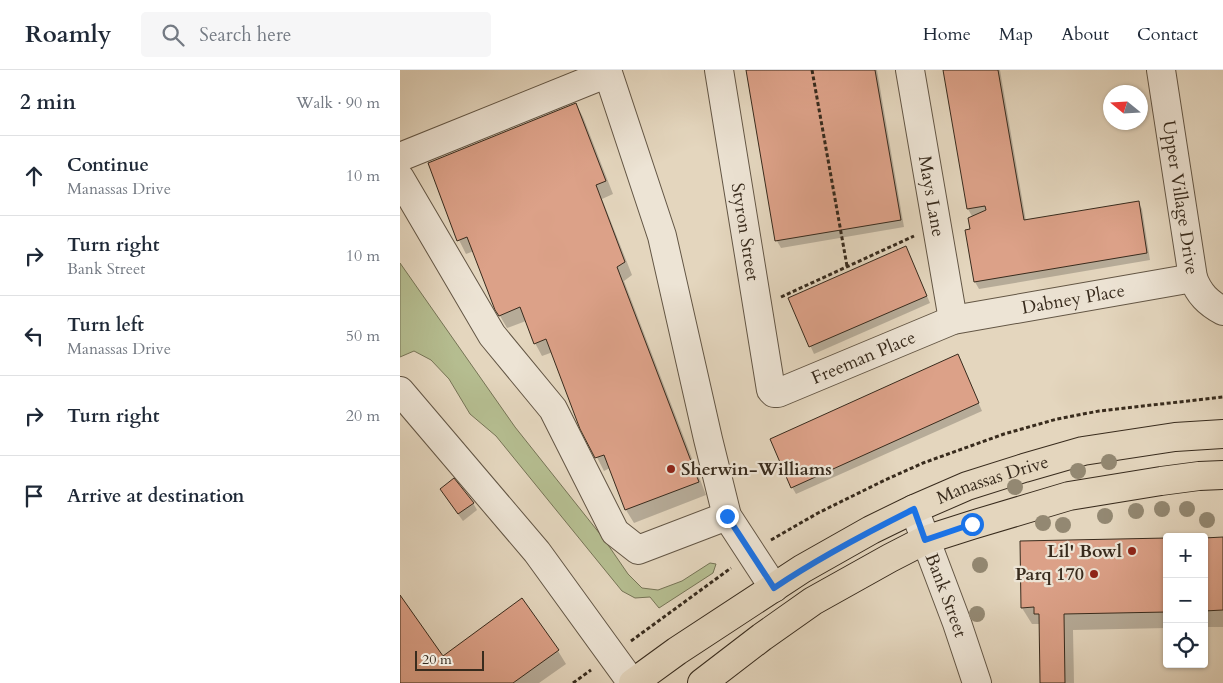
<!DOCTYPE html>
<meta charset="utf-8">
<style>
body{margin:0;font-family:Cardo,serif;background:#f6f6f7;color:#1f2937}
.controls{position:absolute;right:15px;bottom:15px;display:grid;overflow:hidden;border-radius:5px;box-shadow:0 1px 4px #0004}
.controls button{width:45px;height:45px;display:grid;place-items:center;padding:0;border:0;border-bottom:1px solid #e0e1e3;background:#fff;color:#1f2937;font:25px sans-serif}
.compass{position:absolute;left:703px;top:15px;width:45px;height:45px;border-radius:50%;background:#fff;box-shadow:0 1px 4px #0004;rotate:288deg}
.scale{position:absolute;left:15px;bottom:12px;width:69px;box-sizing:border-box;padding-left:5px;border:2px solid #382b1d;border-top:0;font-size:14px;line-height:18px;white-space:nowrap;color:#382b1d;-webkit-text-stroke:4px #ede4d5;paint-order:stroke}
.stop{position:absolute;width:15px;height:15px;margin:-11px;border:4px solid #1a73e8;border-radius:50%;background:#fff}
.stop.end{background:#1a73e8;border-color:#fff;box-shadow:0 1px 5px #0008}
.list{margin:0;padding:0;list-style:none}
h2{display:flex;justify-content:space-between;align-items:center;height:65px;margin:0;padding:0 20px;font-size:21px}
h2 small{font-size:16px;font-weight:400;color:#747a83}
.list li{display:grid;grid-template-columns:32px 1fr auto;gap:15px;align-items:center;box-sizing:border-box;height:80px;padding:0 20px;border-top:1px solid #e0e1e3}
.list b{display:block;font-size:19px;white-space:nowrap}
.list p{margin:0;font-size:16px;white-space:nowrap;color:#747a83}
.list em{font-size:16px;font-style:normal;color:#747a83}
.icon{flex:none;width:28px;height:28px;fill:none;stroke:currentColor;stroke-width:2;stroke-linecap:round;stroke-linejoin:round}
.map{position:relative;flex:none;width:823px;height:613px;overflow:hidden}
header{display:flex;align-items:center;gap:30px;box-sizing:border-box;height:70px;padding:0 25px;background:#fff;border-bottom:1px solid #e0e1e3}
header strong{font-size:24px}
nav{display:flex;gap:28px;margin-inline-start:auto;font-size:18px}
.search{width:350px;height:45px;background:#f6f6f7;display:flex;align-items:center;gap:12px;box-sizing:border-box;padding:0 18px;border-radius:5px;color:#747a83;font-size:19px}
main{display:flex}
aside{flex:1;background:#fff}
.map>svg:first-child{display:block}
</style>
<header>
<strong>Roamly</strong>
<div class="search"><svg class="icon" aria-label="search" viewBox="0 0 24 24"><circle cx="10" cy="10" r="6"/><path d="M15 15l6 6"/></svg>Search here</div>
<nav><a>Home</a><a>Map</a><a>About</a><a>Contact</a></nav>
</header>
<main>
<aside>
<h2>2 min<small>Walk · 90 m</small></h2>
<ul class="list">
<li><svg class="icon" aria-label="ahead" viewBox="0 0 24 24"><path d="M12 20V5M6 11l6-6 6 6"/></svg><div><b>Continue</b><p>Manassas Drive</p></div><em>10 m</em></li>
<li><svg class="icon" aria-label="right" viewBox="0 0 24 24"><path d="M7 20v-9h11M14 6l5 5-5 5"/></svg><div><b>Turn right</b><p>Bank Street</p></div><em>10 m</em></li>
<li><svg class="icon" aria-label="left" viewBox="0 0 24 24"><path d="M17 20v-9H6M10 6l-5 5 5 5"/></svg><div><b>Turn left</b><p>Manassas Drive</p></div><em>50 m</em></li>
<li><svg class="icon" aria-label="right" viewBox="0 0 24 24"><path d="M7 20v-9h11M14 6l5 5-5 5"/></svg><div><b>Turn right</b></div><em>20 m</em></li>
<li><svg class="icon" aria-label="arrive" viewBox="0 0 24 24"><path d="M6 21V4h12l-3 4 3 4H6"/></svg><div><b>Arrive at destination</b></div></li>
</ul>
</aside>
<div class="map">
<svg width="823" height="613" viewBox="0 0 823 613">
<rect width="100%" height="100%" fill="#e4d6be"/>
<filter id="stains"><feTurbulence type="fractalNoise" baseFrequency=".004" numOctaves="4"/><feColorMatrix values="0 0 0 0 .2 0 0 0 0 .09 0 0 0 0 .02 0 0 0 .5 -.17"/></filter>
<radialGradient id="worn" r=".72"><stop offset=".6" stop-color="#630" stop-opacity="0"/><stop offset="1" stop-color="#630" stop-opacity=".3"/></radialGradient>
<path fill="#b5bd90" stroke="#767456" d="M0,193l115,164 89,112 24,35 14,14 16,2 24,-9 28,-18 6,1 -3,9 -54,35 -9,-11 -15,1 -13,-7 -126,-155 -26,-22 -21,-35 -18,-19 -17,-9 -14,6z"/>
<g fill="#0003">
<path d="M347,0h130l27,157 -123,21 -4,-7z"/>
<path d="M544,0h56l26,151 112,-19 4,7 8,51 -171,29 -4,-7 -3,-52 1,-12 -5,-9z"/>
<path d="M176,34l7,13 30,77 -11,5 30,76 -8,6 82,214 -72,28 -8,-13 -16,-42 -6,3 -22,-43 -29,-76 -11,4 -7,-13 -9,-22 -19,7 -11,-19 -22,-58 -8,3 -7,-14 -30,-77z"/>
<path d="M509,184l21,49 -116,51 -25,-56z"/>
<path d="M561,293l21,48 -186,83 -4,-7z"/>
<path d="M45,426l28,7 4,7 -14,11z"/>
<path d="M823,468v89h-19v-88z"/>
<path d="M767,470v88l-94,2 1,53h-32l-1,-59h-9l-10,-16z"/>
<path d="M0,528l43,60 79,-58 36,51 8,13 -27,19h-139z"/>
</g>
<g fill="#dca188" stroke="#382b1d">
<path d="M346,0h129l26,150 -126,21z"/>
<path d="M543,0h55l26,150 115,-19 8,52 -173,29 -9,-52 5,-1 -2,-11 18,-8 -1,-4 -18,3z"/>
<path d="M176,33l30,78 -10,4 29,77 -8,5 82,215 -74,28 -21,-55 -9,3 -15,-29 -34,-90 -12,5 -14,-37 -21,9 -4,-6 -28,-73 -10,4 -29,-78z"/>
<path d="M506,176l21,50 -118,51 -21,-49z"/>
<path d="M558,284l21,49 -188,85 -21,-49z"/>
<path d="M54,408l20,25 -16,11 -18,-25z"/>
<path d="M823,467v73l-19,1v-73z"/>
<path d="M767,468v74l-103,2 1,69h-25l-1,-69h-5v-7l-13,1 -1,-67z"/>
<path d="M0,525l43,61 79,-58 37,52 -46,33h-113z"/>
</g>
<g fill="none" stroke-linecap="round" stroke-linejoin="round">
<g stroke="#635645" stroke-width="30">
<g id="minor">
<path id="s1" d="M319,0l52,320 3,3h4l175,-73 240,-42"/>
<path id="s2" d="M510,0l43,250"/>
<path id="s3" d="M761,0l32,208c6,16 15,25 30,33"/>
<path d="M0,87l208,-84 54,163 46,203 19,77 47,72"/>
<path d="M0,108l92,157 61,74 62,123 23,18 89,-34"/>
<path d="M0,321l137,161 95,131"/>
<path id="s4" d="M514,439l43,114 20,60"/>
</g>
</g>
<g stroke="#382b1d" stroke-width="30">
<g id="major">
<path id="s5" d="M233,613l44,-32 125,-82 69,-39 43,-21 53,-23 57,-18 59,-17 92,-14 48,-3"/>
<path d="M302,613l60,-46 51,-36 77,-43 35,-18 47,-15 97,-29 92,-15 38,-5 24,-1"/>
</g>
</g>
<g stroke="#382b1d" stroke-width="3" stroke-dasharray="4 2.5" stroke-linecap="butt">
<path d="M412,0l35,196"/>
<path d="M381,227l133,-61"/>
<path d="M371,470l47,-27 67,-33 38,-17 81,-29 53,-15 42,-8 124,-14"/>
<path d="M231,571l100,-73"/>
<path d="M173,613l18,-13"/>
</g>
<use href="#minor" stroke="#ede4d5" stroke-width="28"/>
<use href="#major" stroke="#e4d6be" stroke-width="28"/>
</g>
<g fill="#938872">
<circle cx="709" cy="392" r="8"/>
<circle cx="678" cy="401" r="8"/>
<circle cx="615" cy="417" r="8"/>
<circle cx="762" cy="439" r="8"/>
<circle cx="787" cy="439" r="8"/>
<circle cx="736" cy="441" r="8"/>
<circle cx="705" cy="446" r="8"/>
<circle cx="807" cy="450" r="8"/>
<circle cx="643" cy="453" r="8"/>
<circle cx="663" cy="455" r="8"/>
<circle cx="580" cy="495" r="8"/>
<circle cx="577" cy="544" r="8"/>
</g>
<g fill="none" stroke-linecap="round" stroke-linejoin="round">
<path stroke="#1a73e8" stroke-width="6" d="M327,446l47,72c44,-30 92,-55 140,-79l11,31 47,-16"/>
</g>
<g fill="#8f2418" stroke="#ede4d5" stroke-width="2">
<circle cx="271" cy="399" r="5"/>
<circle cx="732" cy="481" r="5"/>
<circle cx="694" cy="504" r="5"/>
</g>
<g text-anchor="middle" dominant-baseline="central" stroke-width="4.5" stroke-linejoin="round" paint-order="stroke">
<g font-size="18" fill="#382b1d" stroke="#ede4d5">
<text stroke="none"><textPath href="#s2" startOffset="128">Mays Lane</textPath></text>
<text stroke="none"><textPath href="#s3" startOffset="129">Upper Village Drive</textPath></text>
<text stroke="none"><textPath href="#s1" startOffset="164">Styron Street</textPath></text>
<text stroke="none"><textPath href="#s1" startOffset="644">Dabney Place</textPath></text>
<text stroke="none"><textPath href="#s1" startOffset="425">Freeman Place</textPath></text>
<text stroke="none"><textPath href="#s5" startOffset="415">Manassas Drive</textPath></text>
<text stroke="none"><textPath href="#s4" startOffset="92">Bank Street</textPath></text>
</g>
<g font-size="18" font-weight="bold" fill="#382b1d" stroke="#ede4d5" text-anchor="end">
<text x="281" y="399" text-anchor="start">Sherwin-Williams</text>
<text x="722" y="481">Lil' Bowl</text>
<text x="684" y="504">Parq 170</text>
</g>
</g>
<rect width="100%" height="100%" filter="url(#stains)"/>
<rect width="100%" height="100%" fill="url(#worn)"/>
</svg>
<div class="controls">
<button>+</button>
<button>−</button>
<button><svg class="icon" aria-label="locate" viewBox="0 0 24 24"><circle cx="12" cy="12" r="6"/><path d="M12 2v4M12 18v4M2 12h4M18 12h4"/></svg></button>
</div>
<svg class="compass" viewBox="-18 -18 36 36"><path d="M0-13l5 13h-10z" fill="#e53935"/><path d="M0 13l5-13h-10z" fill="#747a83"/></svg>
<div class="scale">20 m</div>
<div class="stop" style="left:572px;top:454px"></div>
<div class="stop end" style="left:327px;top:446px"></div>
</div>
</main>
